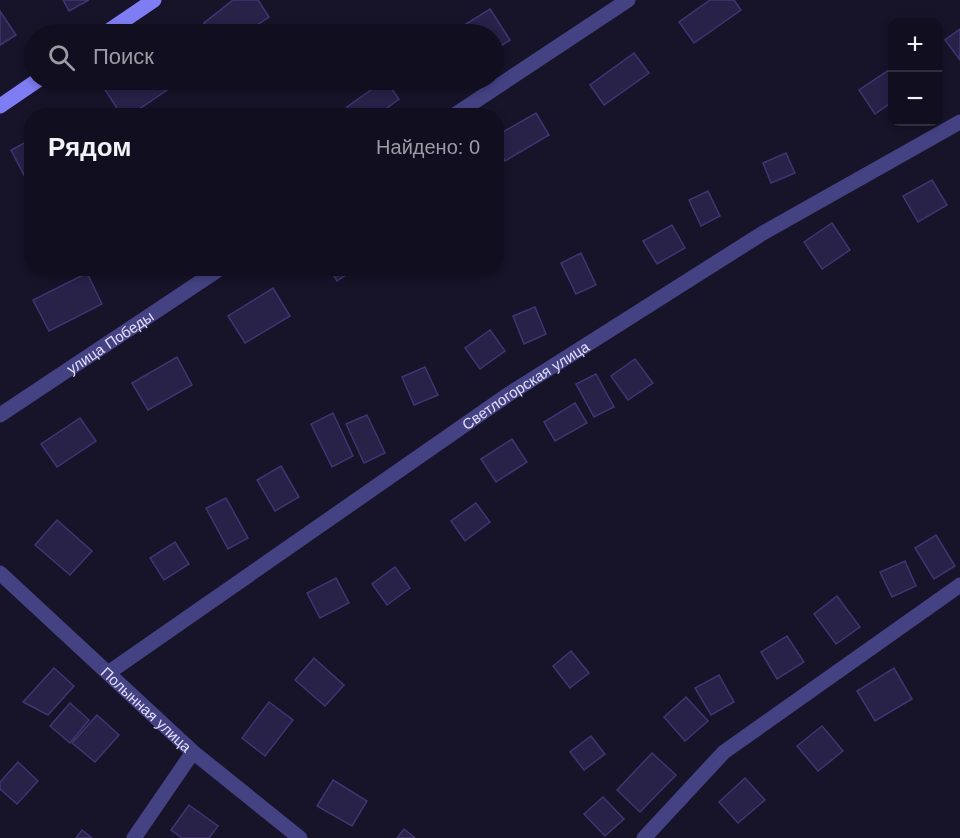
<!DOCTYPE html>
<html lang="ru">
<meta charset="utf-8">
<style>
body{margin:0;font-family:Arial,sans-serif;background:#1e1c2c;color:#f1f3f6}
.controls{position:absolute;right:18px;top:18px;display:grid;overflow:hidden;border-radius:12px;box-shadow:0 3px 9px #0003}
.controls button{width:54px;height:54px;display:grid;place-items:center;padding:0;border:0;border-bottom:2px solid #302e3d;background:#110e1f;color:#f1f3f6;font:30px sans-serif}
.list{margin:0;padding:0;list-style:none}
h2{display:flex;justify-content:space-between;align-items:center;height:78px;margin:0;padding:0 24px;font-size:26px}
h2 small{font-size:20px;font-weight:400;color:#9c9ca4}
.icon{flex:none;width:33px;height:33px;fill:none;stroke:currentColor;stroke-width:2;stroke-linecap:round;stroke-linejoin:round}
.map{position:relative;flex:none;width:960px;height:838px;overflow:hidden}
.search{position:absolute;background:#110e1f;box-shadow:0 3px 9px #0003;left:24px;top:24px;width:480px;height:66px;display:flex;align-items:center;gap:15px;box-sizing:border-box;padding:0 21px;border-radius:33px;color:#9c9ca4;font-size:22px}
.panel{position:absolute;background:#110e1f;box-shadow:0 3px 9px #0003;left:24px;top:108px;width:480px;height:168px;border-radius:24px}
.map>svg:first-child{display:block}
</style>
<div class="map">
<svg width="960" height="838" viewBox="0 0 960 838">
<rect width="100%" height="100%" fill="#171329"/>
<g fill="#282148" stroke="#403572" stroke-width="1.5">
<path d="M63,0h26l-20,11z"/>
<path d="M233,0h25l11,17 -25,17h-32l-8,-11z"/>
<path d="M710,0h24l7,10 -47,33 -15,-21z"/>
<path d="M490,9l20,31 -16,10v-16h-44z"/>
<path d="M0,11l16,24 -16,10z"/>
<path d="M960,29v31l-15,-20z"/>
<path d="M634,53l15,20 -45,32 -14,-20z"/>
<path d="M892,68v34l-17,12 -16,-24z"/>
<path d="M118,80h42l7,10 -38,26h-7l-18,-28z"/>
<path d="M385,80l14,19 -23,17h-23l-6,-9z"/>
<path d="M536,113l13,22 -44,26 -9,-14v-11z"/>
<path d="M32,139v40l-5,2 -16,-31z"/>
<path d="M786,153l9,20 -24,10 -8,-20z"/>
<path d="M932,180l15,25 -29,17 -15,-26z"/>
<path d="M708,191l12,25 -19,10 -12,-26z"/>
<path d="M832,223l18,27 -28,19 -18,-27z"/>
<path d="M672,225l13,23 -28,16 -14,-23z"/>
<path d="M581,253l15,32 -20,9 -15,-31z"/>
<path d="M329,268h27l-19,13z"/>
<path d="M87,273l15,31 -53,27 -16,-31z"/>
<path d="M273,288l17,28 -45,27 -17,-27z"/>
<path d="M535,307l11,27 -22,10 -11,-28z"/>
<path d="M490,330l15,21 -25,18 -15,-21z"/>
<path d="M177,357l15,28 -44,25 -16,-27z"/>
<path d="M635,359l18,24 -25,17 -17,-24z"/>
<path d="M425,367l13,28 -24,10 -12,-28z"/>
<path d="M596,374l18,33 -20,10 -18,-33z"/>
<path d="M575,403l12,20 -32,18 -11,-19z"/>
<path d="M333,413l20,43 -21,11 -21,-43z"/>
<path d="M367,415l18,38 -21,10 -18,-39z"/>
<path d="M80,418l16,23 -39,26 -16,-23z"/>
<path d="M512,439l15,23 -31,20 -15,-23z"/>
<path d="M281,466l18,31 -24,14 -18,-31z"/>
<path d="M226,498l22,40 -20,11 -22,-41z"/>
<path d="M476,503l14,19 -25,19 -14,-20z"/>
<path d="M57,520l35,31 -22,24 -35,-30z"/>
<path d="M936,535l19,31 -21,13 -19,-31z"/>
<path d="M175,542l14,22 -25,16 -14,-22z"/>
<path d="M905,561l11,25 -24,11 -12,-25z"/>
<path d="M395,567l15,21 -23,17 -15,-21z"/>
<path d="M336,578l13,25 -29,15 -13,-25z"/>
<path d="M837,596l23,31 -24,17 -22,-30z"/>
<path d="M787,636l17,26 -27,17 -16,-27z"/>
<path d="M571,651l18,22 -19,15 -17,-22z"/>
<path d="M314,658l30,27 -19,21 -30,-26z"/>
<path d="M54,668l20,18 -26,29 -25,-13z"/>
<path d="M894,668l18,31 -37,22 -18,-30z"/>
<path d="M719,675l15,27 -23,13 -16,-27z"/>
<path d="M686,697l22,24 -23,20 -21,-24z"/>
<path d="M269,702l24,18 -28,36 -23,-18z"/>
<path d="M70,703l19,17 -19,23 -20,-17z"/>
<path d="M97,715l22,20 -24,27 -23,-19z"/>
<path d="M822,726l21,25 -25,20 -21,-25z"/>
<path d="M591,736l14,18 -21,16 -14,-18z"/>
<path d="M652,753l24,22 -36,37 -23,-22z"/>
<path d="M18,762l20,19 -21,23 -17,-15v-7z"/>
<path d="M745,778l20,22 -27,23 -19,-21z"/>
<path d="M333,780l34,21 -15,25 -35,-20z"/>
<path d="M603,797l21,22 -19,17 -21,-22z"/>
<path d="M189,805l29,21 -9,12h-27l-11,-8z"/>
<path d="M404,829l11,9h-18z"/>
<path d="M82,830l10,8h-16z"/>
</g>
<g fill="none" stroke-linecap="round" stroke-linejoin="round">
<g stroke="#444283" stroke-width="15">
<path d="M453,116l175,-116"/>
<path id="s1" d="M0,415l221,-147"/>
<path id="s2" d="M108,673l401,-279 254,-161 197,-111"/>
<path d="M134,838l59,-86"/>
<path d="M644,838l80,-86 236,-167"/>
</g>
<path stroke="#444283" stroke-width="15" id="s3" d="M0,573l193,179 107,86"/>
<g stroke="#7f7df4" stroke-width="15">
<path d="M104,34l50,-34"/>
<path d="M0,106l38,-26"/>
</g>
</g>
<g text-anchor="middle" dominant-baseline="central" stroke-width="5" stroke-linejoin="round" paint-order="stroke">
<g font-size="15" fill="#e1defc" stroke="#171329">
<text stroke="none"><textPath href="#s1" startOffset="132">улица Победы</textPath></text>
<text stroke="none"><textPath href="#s2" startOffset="507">Светлогорская улица</textPath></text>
<text stroke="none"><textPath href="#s3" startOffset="200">Полынная улица</textPath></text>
</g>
</g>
</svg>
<div class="controls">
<button>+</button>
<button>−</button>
</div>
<div class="search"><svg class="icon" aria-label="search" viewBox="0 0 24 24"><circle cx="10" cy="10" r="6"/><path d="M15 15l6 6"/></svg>Поиск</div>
<section class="panel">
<h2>Рядом<small>Найдено: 0</small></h2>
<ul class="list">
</ul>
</section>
</div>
